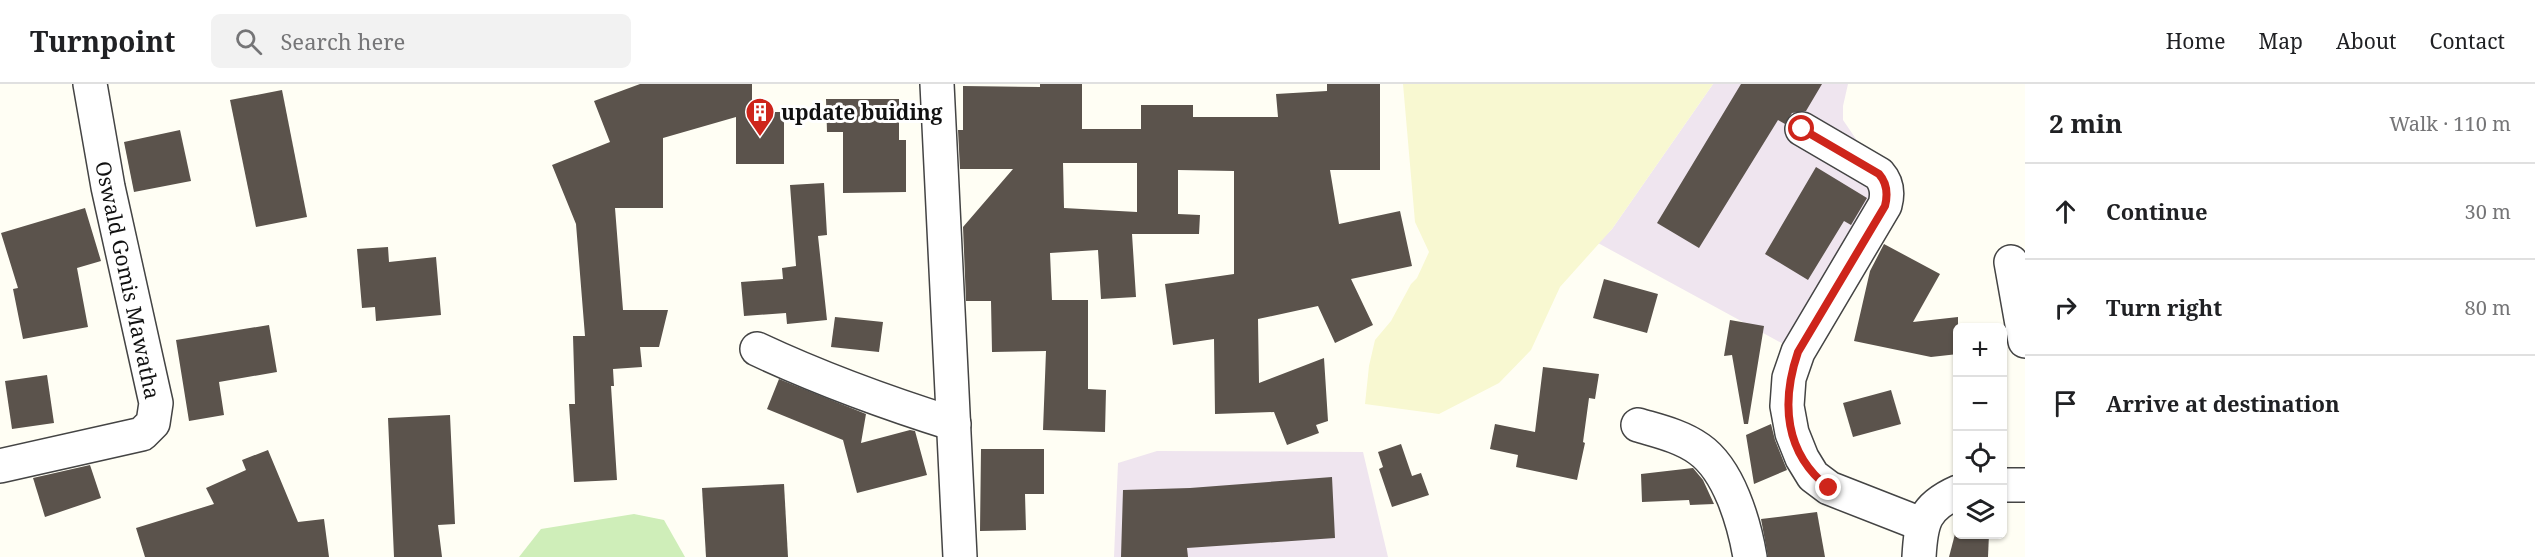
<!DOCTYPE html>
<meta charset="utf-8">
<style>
body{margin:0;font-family:"Noto Serif",serif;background:#f2f2f2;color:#202124}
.controls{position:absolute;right:18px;bottom:18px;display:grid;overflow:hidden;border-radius:9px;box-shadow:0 2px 4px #0004}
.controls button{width:54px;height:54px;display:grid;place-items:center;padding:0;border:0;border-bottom:2px solid #e0e0e0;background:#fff;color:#202124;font:30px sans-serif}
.stop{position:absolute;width:18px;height:18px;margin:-14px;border:4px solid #ce251b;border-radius:50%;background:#fff}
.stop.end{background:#ce251b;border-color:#fff;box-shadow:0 2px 6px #0008}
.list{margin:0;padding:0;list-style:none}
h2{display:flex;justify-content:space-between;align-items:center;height:78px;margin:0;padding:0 24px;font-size:26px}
h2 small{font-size:20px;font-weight:400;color:#757577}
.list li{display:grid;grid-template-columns:39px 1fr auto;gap:18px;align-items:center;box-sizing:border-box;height:96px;padding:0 24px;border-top:2px solid #e0e0e0}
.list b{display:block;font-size:22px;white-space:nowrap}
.list em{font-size:20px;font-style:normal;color:#757577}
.icon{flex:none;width:33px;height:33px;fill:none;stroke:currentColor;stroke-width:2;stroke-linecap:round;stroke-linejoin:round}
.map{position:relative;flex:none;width:2025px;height:473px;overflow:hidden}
header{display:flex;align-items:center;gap:36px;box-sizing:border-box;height:84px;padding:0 30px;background:#fff;border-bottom:2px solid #e0e0e0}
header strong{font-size:28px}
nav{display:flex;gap:33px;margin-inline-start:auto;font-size:21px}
.search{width:420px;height:54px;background:#f2f2f2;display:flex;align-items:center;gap:15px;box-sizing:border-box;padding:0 21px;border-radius:9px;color:#757577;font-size:22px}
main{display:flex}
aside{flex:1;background:#fff}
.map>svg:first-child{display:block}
</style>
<header>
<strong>Turnpoint</strong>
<div class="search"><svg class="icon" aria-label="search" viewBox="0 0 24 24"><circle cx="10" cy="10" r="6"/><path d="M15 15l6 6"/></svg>Search here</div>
<nav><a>Home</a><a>Map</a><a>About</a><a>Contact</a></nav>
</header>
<main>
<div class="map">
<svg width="2025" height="473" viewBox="0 0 2025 473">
<rect width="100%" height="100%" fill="#fffef4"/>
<g fill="#efe5ef">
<path d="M1713,0h135l-5,22v14l41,60 -86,172 -200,-109 14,-14z"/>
<path d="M1157,367l206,1 25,105h-274l4,-94z"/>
</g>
<path fill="#f8f8d1" d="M1403,0h310l-101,145 -52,58 -29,63 -32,33 -60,31 -74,-10 4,-38 6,-26 16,-19 20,-37 6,-6 12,-26 -14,-30z"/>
<path fill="#cfeeb9" d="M634,430l30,6 21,37h-166l22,-28z"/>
<g fill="#5b534c" fill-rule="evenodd">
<path d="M640,0h112v28h32v52h-48v-47l-73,21v70h-48l8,102h45l-9,37h-19l2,20 -29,2 1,17h-3l6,94 -43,2 -5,-78h6l-2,-68h12l-9,-112 -24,-59 58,-23 -16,-41z"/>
<path d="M1040,0h42v45h59v-24h52v12h85l-2,-23 51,-3v-7h53v86h-50l9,54 61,-13 12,55 -61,13 22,46 -38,18 -17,-37 -60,13 1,64 65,-25 4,63 -12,4 3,8 -32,12 -13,-33 -59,2 -1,-75 -41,6 -8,-61 69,-10v-103l-56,-1v44l22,1 -1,19h-67l4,63 -35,2 -3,-49 -48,3 2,47h36v89l18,1 -1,42 -62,-2 3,-79 -54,1 -1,-51h-25l-3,-74 50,-58h-53l-2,-39h5v-44l77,1zM1063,79h74v49l-73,-4z"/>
<path d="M1741,0h81l-16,27 -14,2 -7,11 -7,-4 -79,128 -42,-25z"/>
<path d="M282,6l25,127 -51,10 -26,-127z"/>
<path d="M826,15h73v41h7v52l-63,1v-61h-16z"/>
<path d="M180,46l11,51 -57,11 -10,-50z"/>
<path d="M1816,83l51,31 -16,27 -7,-4 -36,59 -43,-26z"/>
<path d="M824,99l3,52 -9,1 9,84 -40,4 -1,-11 -42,3 -3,-34 42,-3 -1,-11 14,-2 -6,-81z"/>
<path d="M85,124l16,53 -24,7 11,59 -65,12 -10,-50 5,-1 -17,-55z"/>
<path d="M1884,160l56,30 -27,48 45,-5v37l-27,3 -77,-16 16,-70z"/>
<path d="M388,163l1,15 47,-5 5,58 -65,6 -1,-14 -13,1 -5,-59z"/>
<path d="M1604,195l54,15 -11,39 -54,-15z"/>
<path d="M835,233l48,5 -4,30 -48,-5z"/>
<path d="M1730,236l34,6 -16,98h-4l-12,-69 -8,1z"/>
<path d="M269,241l8,47 -58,10 5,33 -35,6 -13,-81z"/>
<path d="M1543,283l56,7 -4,25 -6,-1 -6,44 2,1 -8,37 -61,-13 2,-12 -28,-6 5,-25 40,8z"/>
<path d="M47,291l7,48 -42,6 -7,-48z"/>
<path d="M779,295l87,35 -5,29 49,-13 5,1 12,44 -70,18 -14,-53 -76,-31z"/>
<path d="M1891,306l10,34 -48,13 -10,-34z"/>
<path d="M450,331l5,109 -17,1 4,32h-48l-6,-139z"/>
<path d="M1771,340l4,16 12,30 -33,14 -8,-49z"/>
<path d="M1401,360l11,32 9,-3 8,22 -37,12 -13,-38 4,-2 -5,-15z"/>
<path d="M981,365h63v45h-19l1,36 -46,1z"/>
<path d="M268,366l30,72 26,-3 5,38h-184l-9,-29 78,-24 -8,-16 40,-18 -4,-10z"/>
<path d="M90,381l11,33 -56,19 -12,-39z"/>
<path d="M1693,384l10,12 11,24 -24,1 -1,-5 -47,2 -1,-28z"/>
<path d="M1332,393l3,61 -148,10 1,9h-67l2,-67 67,-2z"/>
<path d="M784,400l4,73h-82l-4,-69z"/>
<path d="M1817,428l8,45h-57l-7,-38z"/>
<path d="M1955,450h34l-1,23h-39z"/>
</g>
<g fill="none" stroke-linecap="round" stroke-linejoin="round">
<g stroke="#444" stroke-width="36">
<g id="minor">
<path d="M937,0l23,473"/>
<path d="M1802,45l77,45c8,9 9,20 6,31l-87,147 -9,26 -2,28 5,27 10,25 11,18 16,12 92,36"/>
<path d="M2011,178l14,79"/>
<path d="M757,265c64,30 130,54 197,75"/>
<path d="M1638,341c20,6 43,11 61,24 30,21 45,73 51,108"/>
<path d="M0,382l142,-32 11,-11 3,-20 -48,-216 -18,-103"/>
<path d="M2002,401h23"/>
<path d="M1919,473c2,-35 5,-50 39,-65"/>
</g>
</g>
<use href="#minor" stroke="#fff" stroke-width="33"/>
</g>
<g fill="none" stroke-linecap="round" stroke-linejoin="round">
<path stroke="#ce251b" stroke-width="8" d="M1802,45l77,45c8,9 9,20 6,32l-87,146c-17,50 -14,101 31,136"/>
</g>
<defs>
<g id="building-pin" transform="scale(1.5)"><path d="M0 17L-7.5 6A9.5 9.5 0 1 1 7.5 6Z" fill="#ce251b" stroke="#fff"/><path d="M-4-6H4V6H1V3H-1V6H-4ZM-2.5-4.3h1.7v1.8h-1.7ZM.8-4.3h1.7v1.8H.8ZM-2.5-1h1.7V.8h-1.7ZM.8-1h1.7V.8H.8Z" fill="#fff"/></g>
</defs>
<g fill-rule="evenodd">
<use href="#building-pin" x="760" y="28"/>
</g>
<g text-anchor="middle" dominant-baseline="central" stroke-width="6" stroke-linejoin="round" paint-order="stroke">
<g font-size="21" font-weight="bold" fill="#111" stroke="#fff" text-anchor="start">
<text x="781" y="28">update buiding</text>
</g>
<g font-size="21" fill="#111" stroke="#fff">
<text transform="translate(128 196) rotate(78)">Oswald Gomis Mawatha</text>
</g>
</g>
</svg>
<div class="controls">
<button>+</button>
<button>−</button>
<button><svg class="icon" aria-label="locate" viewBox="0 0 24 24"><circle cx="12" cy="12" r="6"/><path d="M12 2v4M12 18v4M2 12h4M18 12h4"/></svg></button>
<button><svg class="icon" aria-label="layers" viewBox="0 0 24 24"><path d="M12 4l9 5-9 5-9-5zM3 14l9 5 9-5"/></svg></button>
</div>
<div class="stop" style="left:1802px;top:45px"></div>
<div class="stop end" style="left:1829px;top:404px"></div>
</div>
<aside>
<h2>2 min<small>Walk · 110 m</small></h2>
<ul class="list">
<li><svg class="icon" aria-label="ahead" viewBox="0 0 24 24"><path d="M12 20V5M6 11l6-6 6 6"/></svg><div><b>Continue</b></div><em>30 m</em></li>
<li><svg class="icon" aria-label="right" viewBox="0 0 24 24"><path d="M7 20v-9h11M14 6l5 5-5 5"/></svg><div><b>Turn right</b></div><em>80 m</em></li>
<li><svg class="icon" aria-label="arrive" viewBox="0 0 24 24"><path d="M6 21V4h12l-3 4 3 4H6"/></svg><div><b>Arrive at destination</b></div></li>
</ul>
</aside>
</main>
